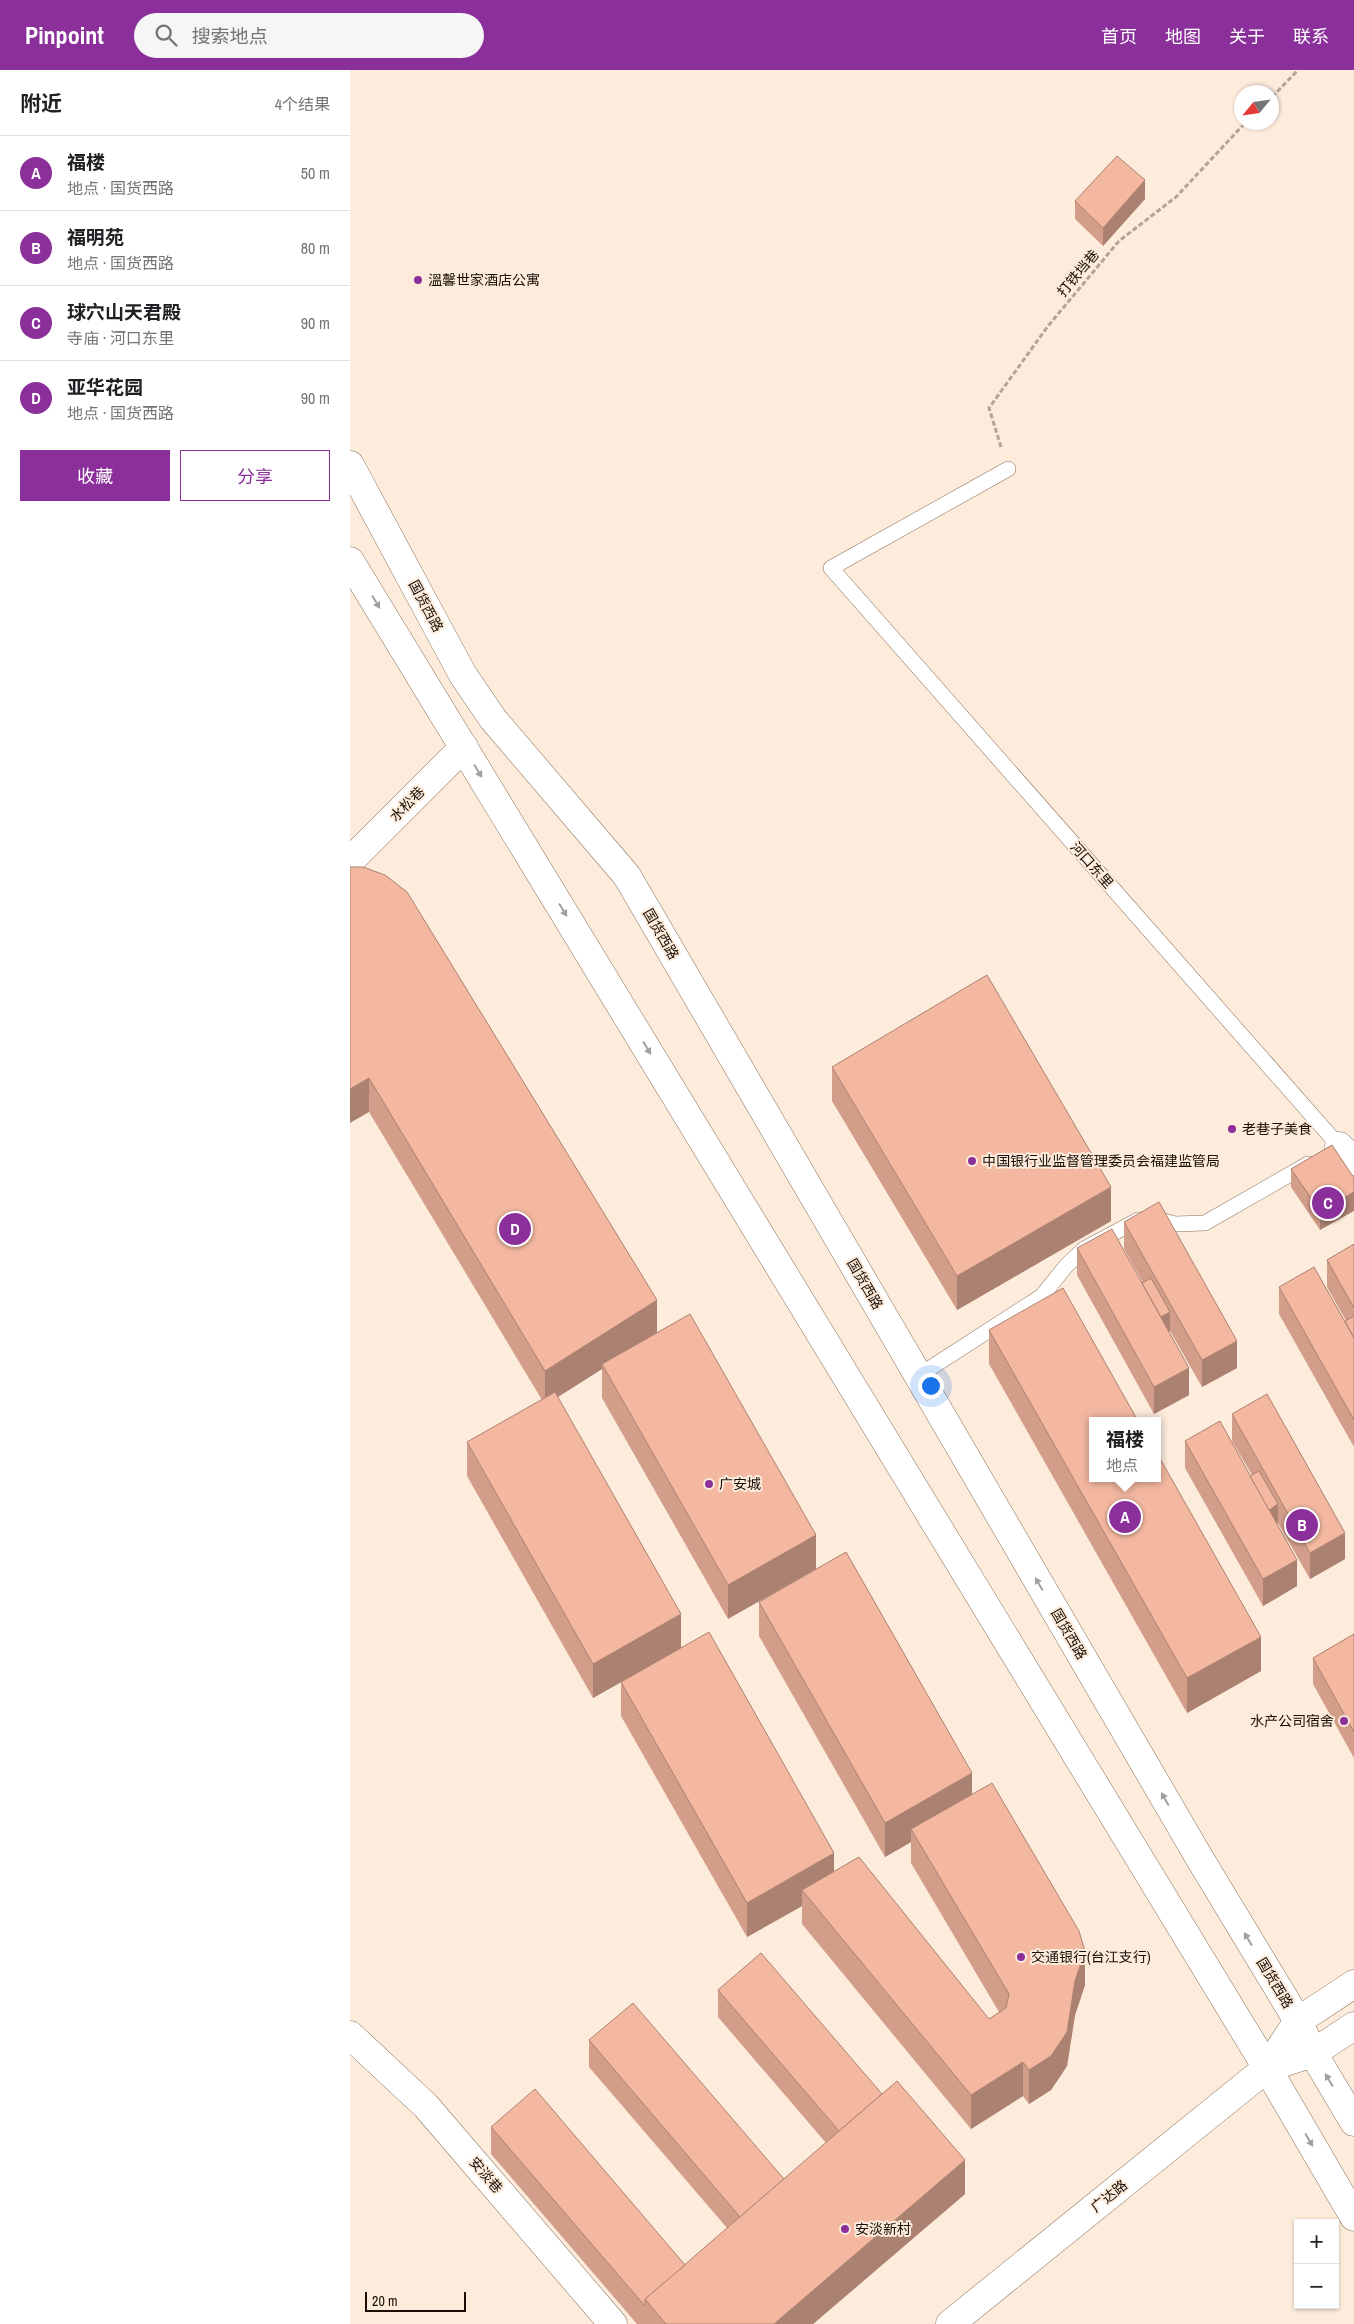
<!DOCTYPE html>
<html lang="zh">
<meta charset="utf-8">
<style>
body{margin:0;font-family:"Archivo Narrow","Noto Sans SC",sans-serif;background:#f6f6f6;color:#202124}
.controls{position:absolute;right:15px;bottom:15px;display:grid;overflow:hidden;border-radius:0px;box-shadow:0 1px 4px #0004}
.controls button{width:45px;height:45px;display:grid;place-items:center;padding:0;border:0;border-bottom:1px solid #e0e0e0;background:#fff;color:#202124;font:25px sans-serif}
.compass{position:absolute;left:884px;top:15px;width:45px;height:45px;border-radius:50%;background:#fff;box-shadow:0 1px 4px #0004;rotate:241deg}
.scale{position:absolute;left:15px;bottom:12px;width:101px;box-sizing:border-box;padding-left:5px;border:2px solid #190f07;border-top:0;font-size:14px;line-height:18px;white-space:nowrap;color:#190f07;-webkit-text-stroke:4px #fdebdc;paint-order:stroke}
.you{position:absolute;left:580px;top:1315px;width:18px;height:18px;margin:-12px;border:4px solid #fff;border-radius:50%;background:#1a73e8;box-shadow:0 0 0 8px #1a73e833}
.badge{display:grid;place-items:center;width:32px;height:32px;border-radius:50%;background:#8b309b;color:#fff;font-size:16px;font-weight:700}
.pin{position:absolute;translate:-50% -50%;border:2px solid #fff;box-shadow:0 1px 5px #0006}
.popup{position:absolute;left:739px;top:1347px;width:72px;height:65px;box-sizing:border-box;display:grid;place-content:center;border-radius:0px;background:#fff;filter:drop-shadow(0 1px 4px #0005);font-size:16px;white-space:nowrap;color:#757577}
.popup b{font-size:19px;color:#202124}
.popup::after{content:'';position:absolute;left:50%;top:100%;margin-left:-10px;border:10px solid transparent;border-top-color:#fff}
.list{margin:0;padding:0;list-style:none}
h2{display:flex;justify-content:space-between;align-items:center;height:65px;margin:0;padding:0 20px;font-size:21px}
h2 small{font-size:16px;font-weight:400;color:#757577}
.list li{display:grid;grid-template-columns:32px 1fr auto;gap:15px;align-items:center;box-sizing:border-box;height:75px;padding:0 20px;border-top:1px solid #e0e0e0}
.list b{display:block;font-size:19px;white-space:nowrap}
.list p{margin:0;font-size:16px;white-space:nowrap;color:#757577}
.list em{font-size:16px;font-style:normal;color:#757577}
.actions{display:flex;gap:10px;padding:15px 20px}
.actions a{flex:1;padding:11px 0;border:1px solid #8b309b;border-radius:0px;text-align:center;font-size:18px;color:#8b309b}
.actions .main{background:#8b309b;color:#fff}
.icon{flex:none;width:28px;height:28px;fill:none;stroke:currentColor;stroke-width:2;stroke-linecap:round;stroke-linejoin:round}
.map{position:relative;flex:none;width:1004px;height:2254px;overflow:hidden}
header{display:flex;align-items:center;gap:30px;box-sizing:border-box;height:70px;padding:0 25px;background:#8b309b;color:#fff}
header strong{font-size:24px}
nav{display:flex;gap:28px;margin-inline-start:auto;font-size:18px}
.search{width:350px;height:45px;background:#f6f6f6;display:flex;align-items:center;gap:12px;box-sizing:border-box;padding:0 18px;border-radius:28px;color:#757577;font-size:19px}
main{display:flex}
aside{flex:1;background:#fff}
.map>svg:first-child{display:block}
</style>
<header>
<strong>Pinpoint</strong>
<div class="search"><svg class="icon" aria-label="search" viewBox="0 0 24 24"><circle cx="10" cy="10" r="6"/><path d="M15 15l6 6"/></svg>搜索地点</div>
<nav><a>首页</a><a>地图</a><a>关于</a><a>联系</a></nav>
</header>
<main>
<aside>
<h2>附近<small>4个结果</small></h2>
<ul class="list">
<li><span class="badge">A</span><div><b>福楼</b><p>地点 · 国货西路</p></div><em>50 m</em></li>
<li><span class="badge">B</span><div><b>福明苑</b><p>地点 · 国货西路</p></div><em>80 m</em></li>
<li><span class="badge">C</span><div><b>球穴山天君殿</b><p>寺庙 · 河口东里</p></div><em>90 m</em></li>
<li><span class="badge">D</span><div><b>亚华花园</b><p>地点 · 国货西路</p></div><em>90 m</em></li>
</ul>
<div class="actions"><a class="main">收藏</a><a>分享</a></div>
</aside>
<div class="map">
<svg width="1004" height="2254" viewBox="0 0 1004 2254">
<rect width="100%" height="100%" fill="#fdebdc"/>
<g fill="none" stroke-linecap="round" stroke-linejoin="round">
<g stroke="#8c725b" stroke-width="16">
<g id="lane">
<path d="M658,399l-177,99 508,578 -4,3"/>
<path d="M568,1306l124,-80 24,-30 18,-17 28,-15 26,-14 18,-1 19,5 30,-1 103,-59"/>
</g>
</g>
<g stroke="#8c725b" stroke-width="29">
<g id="street">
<path d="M0,791l114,-114"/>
<path d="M989,1076l15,15"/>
<path d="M0,1965l76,71 187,218"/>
</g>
</g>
<g stroke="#8c725b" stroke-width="29">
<g id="secondary">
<path d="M917,1998l46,-15 41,-27"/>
<path d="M600,2254l317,-256 31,-47 56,-37"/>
</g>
</g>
<g stroke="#8c725b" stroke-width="29">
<g id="primary">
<path d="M0,395l113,210 30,44 134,157 573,983 98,162 15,32 41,69"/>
<path d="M0,491l917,1507 87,149"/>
</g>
</g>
<g stroke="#b4a498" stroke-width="3" stroke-dasharray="5 2.5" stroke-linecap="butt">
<path d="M922,27l26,-27"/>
<path d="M651,377l-12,-39 59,-82 71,-85 57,-44 70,-75"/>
</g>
<use href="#lane" stroke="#fff" stroke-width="15"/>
<use href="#street" stroke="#fff" stroke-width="28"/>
<use href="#secondary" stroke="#fff" stroke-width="28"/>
<use href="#primary" stroke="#fff" stroke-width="28"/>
</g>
<g fill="#d29e8a">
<path d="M795,129l-42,47 -28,-27v-18z"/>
<path d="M0,797l307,466 159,202 -88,84 -126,-221v-29l-44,28 123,251 -88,50 -126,-222v-34l75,-42 -173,-288z"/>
<path d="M482,997l279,154 -154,89 -125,-209z"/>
<path d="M982,1075l-12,85 -29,-43v-18z"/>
<path d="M774,1152l113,146 -35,19 -32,-56 -1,1 20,63 -35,19 -77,-139v-27l65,35h1l-19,-34z"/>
<path d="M1004,1174v203l-75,-133v-27l66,34h1l-19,-34v-27z"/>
<path d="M639,1260l272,341 -74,42 -198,-349z"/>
<path d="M882,1344l113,145 -35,20 -32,-56 -1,1 20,62 -34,20 -78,-138v-27l65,35 2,-1 -20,-34z"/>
<path d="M409,1532l213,192 113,191 -10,30 -8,51 -16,24 -22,14 -6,-8 -52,33 -169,-205v-18l-55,31 -126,-221v-34l213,189 155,148 10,-7 -88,-149v-21l-26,15 -126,-221z"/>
<path d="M1004,1564v124l-41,-74v-26z"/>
<path d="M368,1920l247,204 -152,130h-176l-146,-170v-27l194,138 42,-37 -138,-161v-27l195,139 42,-36 -108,-126z"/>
</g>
<g fill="#ab8171">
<path d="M795,110v19l-42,47v-18z"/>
<path d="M19,1008v34l-19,11v-34z"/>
<path d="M761,1117v34l-154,89v-34z"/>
<path d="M1004,1122v19l-34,19v-19z"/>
<path d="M307,1230v34l-55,30v5l-57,36v-34z"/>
<path d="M820,1242v19l-13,7v-19z"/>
<path d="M887,1271v27l-35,19v-27z"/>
<path d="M839,1298v27l-35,19v-27z"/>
<path d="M928,1434v19l-12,7v-19z"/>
<path d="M995,1463v26l-35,20v-26z"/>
<path d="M466,1465v34l-88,50v-34z"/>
<path d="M947,1490v26l-34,20v-27z"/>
<path d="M331,1544v34l-88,50v-34z"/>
<path d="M911,1567v34l-74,42v-35z"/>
<path d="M622,1703v34l-61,22v13l-26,15v-34z"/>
<path d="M484,1783v34l-32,3v16l-55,31v-34z"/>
<path d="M735,1881v34l-10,30 -8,51 -16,24 -22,14v-34l46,-89z"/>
<path d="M673,1992v34l-52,33v-34z"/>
<path d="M615,2090v34l-152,130h-39z"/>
</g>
<g fill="#f4b8a1" stroke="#ab8171">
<path d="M767,86l28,24 -42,48 -28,-27z"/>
<path d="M0,797h13l22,8 22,17 250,408 -112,71 -176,-293 -19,11z"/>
<path d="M637,905l124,212 -154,89 -125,-209z"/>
<path d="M982,1075l22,33v14l-34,19 -29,-42z"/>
<path d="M809,1132l78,139 -35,19 -78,-138z"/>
<path d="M762,1159l77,139 -35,19 -77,-139z"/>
<path d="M1004,1174v64l-27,-48z"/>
<path d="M964,1197l40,71v82l-75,-133z"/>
<path d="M801,1208l19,34 -9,5 -19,-34z"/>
<path d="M713,1218l75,133h-46v57h66v-23l103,182 -74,41 -198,-348z"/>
<path d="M340,1244l126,221 -88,50 -126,-221z"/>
<path d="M1004,1246v22l-9,-17z"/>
<path d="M205,1322l126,222 -88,50 -126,-222z"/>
<path d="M917,1324l78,139 -35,20 -78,-139z"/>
<path d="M870,1351l77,139 -34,19 -78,-138z"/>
<path d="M909,1401l19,33 -9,6 -19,-34z"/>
<path d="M496,1482l126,221 -87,50 -126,-221z"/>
<path d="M359,1562l125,221 -87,50 -126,-221z"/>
<path d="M1004,1564v98l-41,-74z"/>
<path d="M642,1713l87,148 6,20 -10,30 -8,51 -16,24 -22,14 -6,-8 -52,33 -169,-205 57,-33 130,162 17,-11 3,-14 -98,-165z"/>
<path d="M411,1883l121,141 -43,37 -121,-141z"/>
<path d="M283,1933l151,176 -44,38 -151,-177z"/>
<path d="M547,2011l68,79 -191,164h-108l-21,-25z"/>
<path d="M185,2019l150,176 -40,34v7l-154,-179z"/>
</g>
<defs><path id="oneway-solid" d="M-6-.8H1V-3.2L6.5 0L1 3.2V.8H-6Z" transform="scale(1.25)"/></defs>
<g fill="#a39f9c">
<use href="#oneway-solid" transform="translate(26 532) rotate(59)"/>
<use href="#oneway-solid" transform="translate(128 701) rotate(59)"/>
<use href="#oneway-solid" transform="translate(213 840) rotate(59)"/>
<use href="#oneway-solid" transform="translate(297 978) rotate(59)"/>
<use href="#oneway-solid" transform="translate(689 1514) rotate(-120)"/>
<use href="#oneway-solid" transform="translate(815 1729) rotate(-120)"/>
<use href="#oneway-solid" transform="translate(898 1869) rotate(-121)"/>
<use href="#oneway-solid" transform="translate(979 2010) rotate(-121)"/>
<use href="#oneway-solid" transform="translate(959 2070) rotate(60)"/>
</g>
<g fill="#8b309b" stroke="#fdebdc" stroke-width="2">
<circle cx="68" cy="210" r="5"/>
<circle cx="882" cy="1059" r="5"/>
<circle cx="622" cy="1091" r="5"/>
<circle cx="359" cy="1414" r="5"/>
<circle cx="994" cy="1651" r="5"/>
<circle cx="671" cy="1887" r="5"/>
<circle cx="495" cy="2159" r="5"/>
</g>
<g text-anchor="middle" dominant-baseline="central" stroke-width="4" stroke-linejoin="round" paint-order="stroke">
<g font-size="14" fill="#190f07" stroke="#fdebdc">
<text transform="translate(728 203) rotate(-50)">打铁垱巷</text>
<text transform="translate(76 536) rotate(62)">国货西路</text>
<text transform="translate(57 734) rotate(-45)">水松巷</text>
<text transform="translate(742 795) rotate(49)">河口东里</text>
<text transform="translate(311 864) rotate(60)">国货西路</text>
<text transform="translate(515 1214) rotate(60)">国货西路</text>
<text transform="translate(719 1564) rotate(60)">国货西路</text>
<text transform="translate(925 1913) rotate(59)">国货西路</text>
<text transform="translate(136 2105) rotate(49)">安淡巷</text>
<text transform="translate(759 2126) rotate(-39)">广达路</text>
</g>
<g font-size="14" fill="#190f07" stroke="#fdebdc" text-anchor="start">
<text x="78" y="210">溫馨世家酒店公寓</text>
<text x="892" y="1059">老巷子美食</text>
<text x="632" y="1091">中国银行业监督管理委员会福建监管局</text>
<text x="369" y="1414">广安城</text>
<text x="984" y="1651" text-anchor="end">水产公司宿舍</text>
<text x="681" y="1887">交通银行(台江支行)</text>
<text x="505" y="2159">安淡新村</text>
</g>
</g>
</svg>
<div class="controls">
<button>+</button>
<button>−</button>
</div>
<svg class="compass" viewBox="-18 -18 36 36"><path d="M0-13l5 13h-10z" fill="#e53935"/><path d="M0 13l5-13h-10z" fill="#757577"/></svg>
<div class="scale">20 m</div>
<div class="you"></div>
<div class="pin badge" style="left:775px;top:1447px">A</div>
<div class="popup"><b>福楼</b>地点</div>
<div class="pin badge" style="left:952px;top:1455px">B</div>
<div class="pin badge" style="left:978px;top:1133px">C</div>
<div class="pin badge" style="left:165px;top:1159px">D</div>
</div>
</main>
